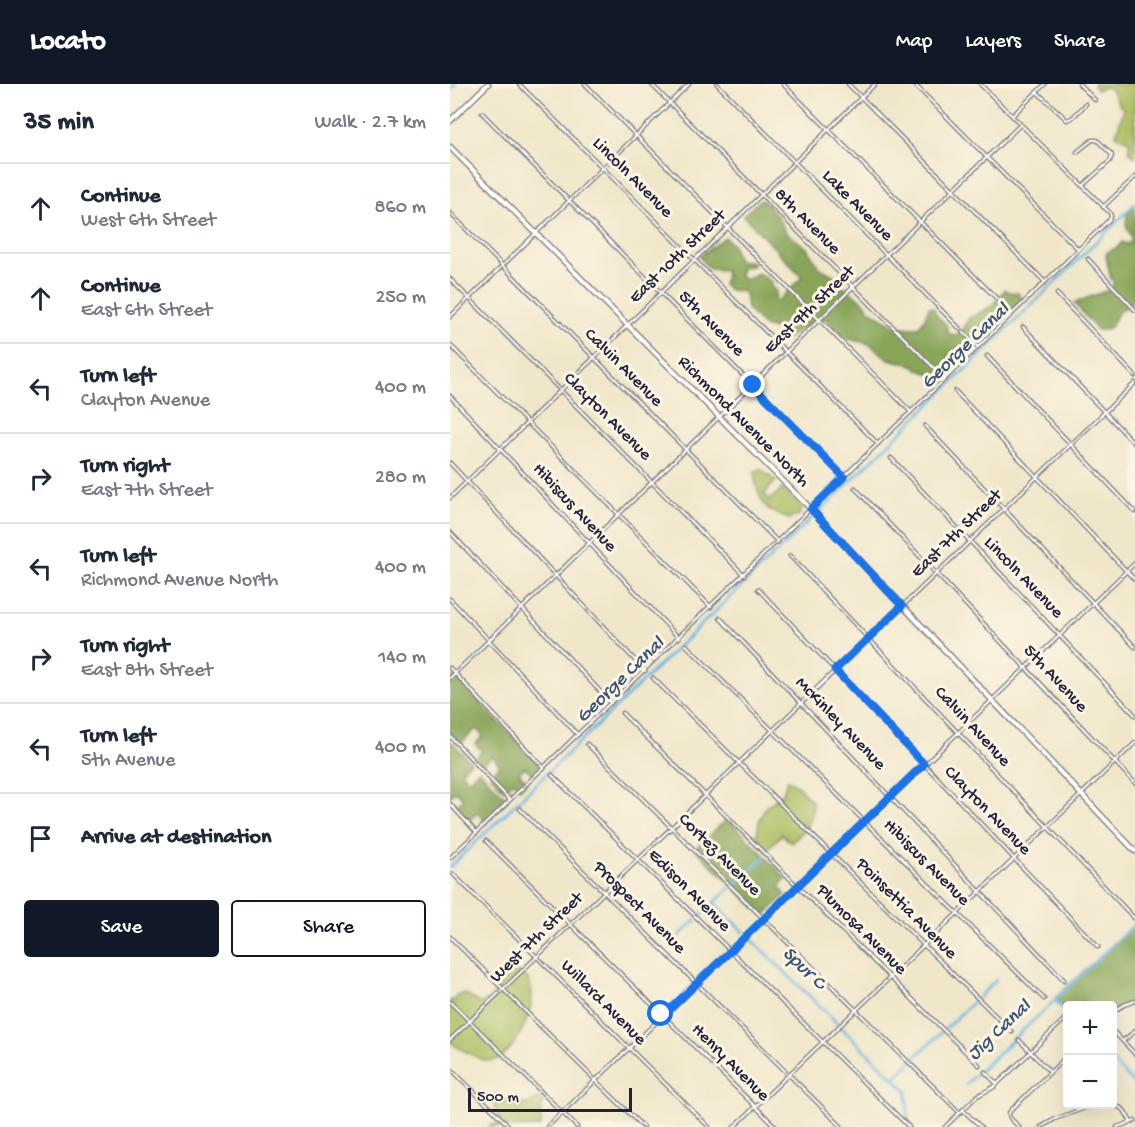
<!DOCTYPE html>
<meta charset="utf-8">
<style>
body{margin:0;font-family:"Gochi Hand",sans-serif;background:#f2f2f3;color:#1f2937}
.controls{position:absolute;right:18px;bottom:18px;display:grid;overflow:hidden;border-radius:6px;box-shadow:0 6px 24px #0002}
.controls button{width:54px;height:54px;display:grid;place-items:center;padding:0;border:0;border-bottom:2px solid #e0e1e3;background:#fff;color:#1f2937;font:30px sans-serif}
.scale{position:absolute;left:18px;bottom:15px;width:164px;box-sizing:border-box;padding-left:6px;border:3px solid #22223b;border-top:0;font-size:16px;line-height:21px;white-space:nowrap;color:#22223b;-webkit-text-stroke:4px #fcf5e5;paint-order:stroke}
.stop{position:absolute;width:18px;height:18px;margin:-14px;border:4px solid #1a73e8;border-radius:50%;background:#fff}
.stop.end{background:#1a73e8;border-color:#fff;box-shadow:0 2px 6px #0008}
.list{margin:0;padding:0;list-style:none}
h2{display:flex;justify-content:space-between;align-items:center;height:78px;margin:0;padding:0 24px;font-size:26px}
h2 small{font-size:20px;font-weight:400;color:#747a83}
.list li{display:grid;grid-template-columns:39px 1fr auto;gap:18px;align-items:center;box-sizing:border-box;height:90px;padding:0 24px;border-top:2px solid #e0e1e3}
.list b{display:block;font-size:22px;white-space:nowrap}
.list p{margin:0;font-size:20px;white-space:nowrap;color:#747a83}
.list em{font-size:20px;font-style:normal;color:#747a83}
.actions{display:flex;gap:12px;padding:18px 24px}
.actions a{flex:1;padding:14px 0;border:2px solid #111827;border-radius:6px;text-align:center;font-size:21px;color:#111827}
.actions .main{background:#111827;color:#fff}
.icon{flex:none;width:33px;height:33px;fill:none;stroke:currentColor;stroke-width:2;stroke-linecap:round;stroke-linejoin:round}
.map{position:relative;flex:none;width:685px;height:1043px;overflow:hidden}
header{display:flex;align-items:center;gap:36px;box-sizing:border-box;height:84px;padding:0 30px;background:#111827;color:#fff}
header strong{font-size:28px}
nav{display:flex;gap:33px;margin-inline-start:auto;font-size:21px}
main{display:flex}
aside{flex:1;background:#fff}
.map>svg:first-child{display:block}
</style>
<header>
<strong>Locato</strong>
<nav><a>Map</a><a>Layers</a><a>Share</a></nav>
</header>
<main>
<aside>
<h2>35 min<small>Walk · 2.7 km</small></h2>
<ul class="list">
<li><svg class="icon" aria-label="ahead" viewBox="0 0 24 24"><path d="M12 20V5M6 11l6-6 6 6"/></svg><div><b>Continue</b><p>West 6th Street</p></div><em>860 m</em></li>
<li><svg class="icon" aria-label="ahead" viewBox="0 0 24 24"><path d="M12 20V5M6 11l6-6 6 6"/></svg><div><b>Continue</b><p>East 6th Street</p></div><em>250 m</em></li>
<li><svg class="icon" aria-label="left" viewBox="0 0 24 24"><path d="M17 20v-9H6M10 6l-5 5 5 5"/></svg><div><b>Turn left</b><p>Clayton Avenue</p></div><em>400 m</em></li>
<li><svg class="icon" aria-label="right" viewBox="0 0 24 24"><path d="M7 20v-9h11M14 6l5 5-5 5"/></svg><div><b>Turn right</b><p>East 7th Street</p></div><em>280 m</em></li>
<li><svg class="icon" aria-label="left" viewBox="0 0 24 24"><path d="M17 20v-9H6M10 6l-5 5 5 5"/></svg><div><b>Turn left</b><p>Richmond Avenue North</p></div><em>400 m</em></li>
<li><svg class="icon" aria-label="right" viewBox="0 0 24 24"><path d="M7 20v-9h11M14 6l5 5-5 5"/></svg><div><b>Turn right</b><p>East 8th Street</p></div><em>140 m</em></li>
<li><svg class="icon" aria-label="left" viewBox="0 0 24 24"><path d="M17 20v-9H6M10 6l-5 5 5 5"/></svg><div><b>Turn left</b><p>5th Avenue</p></div><em>400 m</em></li>
<li><svg class="icon" aria-label="arrive" viewBox="0 0 24 24"><path d="M6 21V4h12l-3 4 3 4H6"/></svg><div><b>Arrive at destination</b></div></li>
</ul>
<div class="actions"><a class="main">Save</a><a>Share</a></div>
</aside>
<div class="map">
<svg width="685" height="1043" viewBox="0 0 685 1043">
<rect width="100%" height="100%" fill="#fcf5e5"/>
<filter id="ink" filterUnits="userSpaceOnUse"><feTurbulence type="fractalNoise" baseFrequency=".0167" numOctaves="2"/><feDisplacementMap in="SourceGraphic" scale="12" xChannelSelector="R" yChannelSelector="G"/><feConvolveMatrix kernelMatrix="1 2 1 2 8 2 1 2 1" color-interpolation-filters="sRGB"/></filter>
<filter id="wash" filterUnits="userSpaceOnUse"><feTurbulence type="fractalNoise" baseFrequency=".008" numOctaves="4" result="noise"/><feDisplacementMap in="SourceGraphic" scale="24" xChannelSelector="R" yChannelSelector="G"/><feGaussianBlur stdDeviation="1.35" result="paint"/><feColorMatrix in="noise" values="0 0 0 0 0 0 0 0 0 0 0 0 0 0 0 0 0 1.4 0 .05"/><feComposite in="paint" operator="in"/></filter>
<g filter="url(#wash)">
<rect width="100%" height="100%" fill="#f0e7ca"/>
<g fill="#abbe62" stroke="#66704e" stroke-width="1.5">
<path d="M643,0h42v73l-6,-5v-11l-13,-6 8,-26 -5,-4 -8,-16 -6,-2 -9,3z"/>
<path d="M310,385l16,12 -12,13 6,6 12,-11 19,17 1,4 -3,5 -9,4c-27,-7 -32,-20 -36,-46z"/>
<path d="M337,696c12,3 16,14 25,21 4,19 -7,30 -21,42l-9,-9 -16,17 -9,-16 2,-14 6,-13 18,-15z"/>
<path d="M63,887c41,4 6,87 -22,90 -9,1 -33,-13 -41,-19v-42l4,1 2,-5 8,-3 15,10c18,-1 20,-24 34,-32z"/>
<path d="M47,1010c11,9 30,15 42,4l5,4 -3,6v17l-1,2h-52l13,-5 -7,-16 2,-4 -2,-7z"/>
</g>
<g fill="#88a558" stroke="#55644a" stroke-width="1.5">
<path d="M310,116l5,2 11,12 10,18 21,16 13,20 17,9 8,11 19,14 6,8 27,17 21,1 6,-8 5,-13 5,1c1,2 2,6 3,8 6,8 12,6 10,17l8,2 6,-3 8,-14 23,-12 13,-17 4,3 9,1 4,6 -6,9 -60,58 -22,9 -15,-5 -6,-5 -24,-6 -20,-15 -24,-6 -12,-9 -2,-6 -6,-4 -12,1c-7,9 -16,11 -26,19l-12,-10 -12,-3 -16,-17 -2,-15 -4,-3 -12,-1 -6,-6 3,-9 -3,-5 -14,-1 -10,-13 26,-19 7,8 6,15 16,2 -2,4 -10,1 -3,6 3,5 5,1 11,-6 14,9 -1,5 5,3v5l-2,3 4,3 24,-24 -59,-62z"/>
<path d="M685,122v87c-6,15 0,10 -16,18 -6,11 -6,20 -22,19l-23,-27 37,-14 3,-7 -3,-3 -5,-22 1,-5 10,-4 5,-6 4,2 5,-2v-5l-5,-11 1,-12z"/>
<path d="M5,592l87,91 -9,8 -8,-8 -6,6 8,9 -7,7 -7,-8 -9,9 -14,-15 10,-10 -8,-9 -10,9 -7,-7 7,-7 -7,-7 8,-8 -7,-7 -16,15 -10,-11v-52z"/>
<path d="M0,656l21,22 -10,9 7,9 11,-10 29,30 -22,22 -9,-9 -8,8 -13,-14 7,-9 -7,-7 -6,6z"/>
<path d="M278,734l59,61 -8,7 7,9 -22,21 -69,-67z"/>
<path d="M685,840v76l-22,11 -1,-5 -22,-1 -5,-3 -8,3 -9,1 -1,5 -12,-13z"/>
</g>
<g fill="none" stroke-linecap="round" stroke-linejoin="round">
<g stroke="#67b4e0" stroke-width="3">
<path d="M0,6l6,-6"/>
<path d="M369,428l316,-308"/>
<path d="M0,783l363,-350"/>
<path d="M283,802l31,-28"/>
<path d="M264,819l16,-15"/>
<path d="M249,833l15,-14 30,29"/>
<path d="M229,852l17,-16"/>
<path d="M298,852l90,88"/>
<path d="M529,913l17,-17"/>
<path d="M615,927l-10,-11 80,-76"/>
<path d="M391,943l66,64 1,33"/>
<path d="M495,945l31,-30"/>
<path d="M461,977l31,-29"/>
<path d="M662,977l23,24"/>
<path d="M444,994l15,-14"/>
<path d="M516,1000l89,-84"/>
</g>
</g>
</g>
<g filter="url(#ink)">
<g fill="none" stroke-linecap="round" stroke-linejoin="round">
<g stroke="#898482" stroke-width="5">
<g id="minor">
<path d="M69,0l359,360"/>
<path d="M135,0l326,328"/>
<path d="M201,0l294,295"/>
<path d="M267,0l261,263"/>
<path d="M333,0l229,230"/>
<path d="M398,0l197,198"/>
<path d="M464,0l164,165"/>
<path d="M629,0l16,16"/>
<path d="M587,8l30,28 5,-2 14,-14"/>
<path d="M32,29l362,364"/>
<path d="M563,31l32,-31"/>
<path d="M627,68l15,-12h5l15,15 -2,6 -28,25"/>
<path d="M653,123l32,-30"/>
<path d="M0,129l328,329"/>
<path d="M638,175l47,51"/>
<path d="M0,195l294,296"/>
<path d="M607,210l78,82"/>
<path d="M0,233l239,-233"/>
<path d="M573,243l112,117"/>
<path d="M0,261l261,262"/>
<path d="M537,272l148,156"/>
<path d="M505,307l180,189"/>
<path d="M0,312l229,242"/>
<path d="M475,342l210,221"/>
<path d="M441,374l244,257"/>
<path d="M0,379l195,208"/>
<path d="M405,404l280,295"/>
<path d="M0,414l425,-414"/>
<path d="M0,448l161,171"/>
<path d="M340,472l344,362"/>
<path d="M308,505l340,358"/>
<path d="M0,515l128,136"/>
<path d="M270,534l344,362"/>
<path d="M236,561l358,354"/>
<path d="M0,584l94,100"/>
<path d="M0,594l570,-553"/>
<path d="M203,594l359,354"/>
<path d="M172,629l357,352"/>
<path d="M0,652l60,64"/>
<path d="M137,660l373,369"/>
<path d="M102,691l357,352"/>
<path d="M0,720l27,29"/>
<path d="M70,725l322,318"/>
<path d="M36,757l290,286"/>
<path d="M0,774l660,-639 1,-3 -1,-3 -130,-129"/>
<path d="M3,790l256,253"/>
<path d="M0,853l193,190"/>
<path d="M0,918l127,125"/>
<path d="M629,922l5,-3 6,3"/>
<path d="M662,928l12,-7 11,-4"/>
<path d="M662,946l23,24"/>
<path d="M0,956l685,-657"/>
<path d="M569,956l31,32"/>
<path d="M673,957l12,-10"/>
<path d="M0,984l60,59"/>
<path d="M535,988l12,12"/>
<path d="M662,1019l12,7 7,12"/>
<path d="M513,1026l18,17"/>
<path d="M97,1043l588,-564"/>
<path d="M284,1043l401,-384"/>
<path d="M495,1043l32,-31 17,-9 74,-71"/>
<path d="M569,1043l-9,-9 -1,-5 2,-3 57,-55"/>
<path d="M591,1043l14,-8 41,-15"/>
<path d="M667,1043l18,-6"/>
</g>
</g>
<g stroke="#898482" stroke-width="7">
<g id="tertiary">
<path d="M0,37l38,-37"/>
<path d="M0,63l361,362 324,342"/>
</g>
</g>
<use href="#minor" stroke="#fff" stroke-width="2"/>
<use href="#tertiary" stroke="#fff" stroke-width="4"/>
</g>
</g>
<g fill="none" stroke-linecap="round" stroke-linejoin="round" filter="url(#ink)">
<path stroke="#1a73e8" stroke-width="8" d="M211,930l2,2 261,-252 -89,-94 67,-64 -91,-97 33,-32 -91,-92"/>
</g>
<g text-anchor="middle" dominant-baseline="central" stroke-width="6" stroke-linejoin="round" paint-order="stroke">
<g font-size="18" fill="#22223b" stroke="#fcf5e5">
<text transform="translate(182 94) rotate(45)">Lincoln Avenue</text>
<text transform="translate(407 122) rotate(45)">Lake Avenue</text>
<text transform="translate(357 138) rotate(45)">8th Avenue</text>
<text transform="translate(228 173) rotate(-44)">East 10th Street</text>
<text transform="translate(360 226) rotate(-44)">East 9th Street</text>
<text transform="translate(261 240) rotate(45)">5th Avenue</text>
<text transform="translate(173 284) rotate(45)">Calvin Avenue</text>
<text transform="translate(157 333) rotate(45)">Clayton Avenue</text>
<text transform="translate(293 338) rotate(45)">Richmond Avenue North</text>
<text transform="translate(124 424) rotate(47)">Hibiscus Avenue</text>
<text transform="translate(507 450) rotate(-44)">East 7th Street</text>
<text transform="translate(573 494) rotate(46)">Lincoln Avenue</text>
<text transform="translate(605 595) rotate(47)">5th Avenue</text>
<text transform="translate(390 640) rotate(46)">McKinley Avenue</text>
<text transform="translate(522 643) rotate(47)">Calvin Avenue</text>
<text transform="translate(537 727) rotate(46)">Clayton Avenue</text>
<text transform="translate(269 771) rotate(45)">Cortez Avenue</text>
<text transform="translate(476 779) rotate(45)">Hibiscus Avenue</text>
<text transform="translate(239 807) rotate(45)">Edison Avenue</text>
<text transform="translate(189 824) rotate(45)">Prospect Avenue</text>
<text transform="translate(456 825) rotate(45)">Poinsettia Avenue</text>
<text transform="translate(411 846) rotate(45)">Plumosa Avenue</text>
<text transform="translate(87 854) rotate(-44)">West 7th Street</text>
<text transform="translate(153 919) rotate(45)">Willard Avenue</text>
<text transform="translate(280 979) rotate(45)">Henry Avenue</text>
</g>
<g font-size="20" font-style="italic" fill="#3a5575" stroke="#fcf5e5">
<text transform="translate(516 263) rotate(-44)">George Canal</text>
<text transform="translate(171 597) rotate(-44)">George Canal</text>
<text transform="translate(353 885) rotate(44)">Spur C</text>
<text transform="translate(550 947) rotate(-43)">Jig Canal</text>
</g>
</g>
</svg>
<div class="controls">
<button>+</button>
<button>−</button>
</div>
<div class="scale">500 m</div>
<div class="stop" style="left:211px;top:930px"></div>
<div class="stop end" style="left:303px;top:301px"></div>
</div>
</main>
